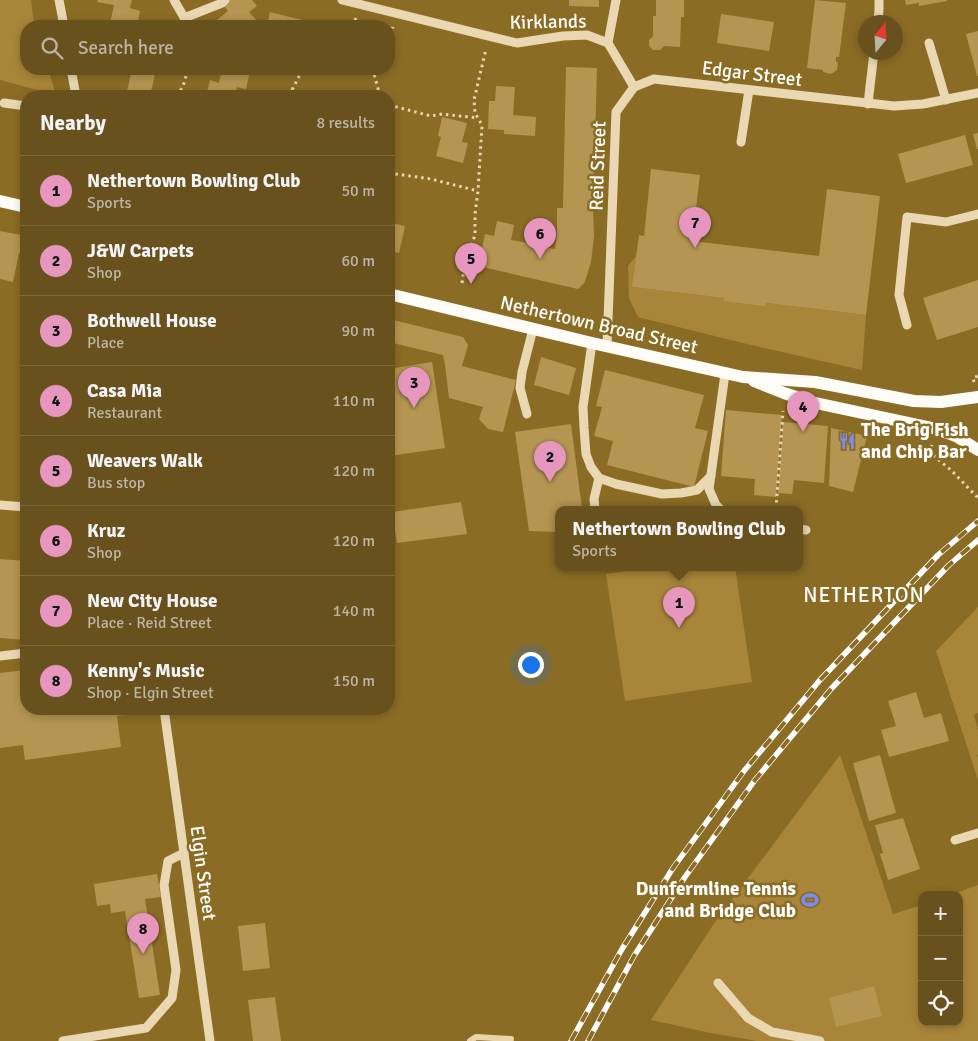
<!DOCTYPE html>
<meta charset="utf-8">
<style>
body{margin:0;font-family:Signika,sans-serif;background:#705b29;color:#f1f3f6}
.controls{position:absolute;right:15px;bottom:15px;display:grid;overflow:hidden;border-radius:10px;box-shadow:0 2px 8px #0003}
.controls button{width:45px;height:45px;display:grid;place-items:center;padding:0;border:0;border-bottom:1px solid #7b683b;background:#68511c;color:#f1f3f6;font:25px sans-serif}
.compass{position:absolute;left:858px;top:15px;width:45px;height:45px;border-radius:50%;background:#68511c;box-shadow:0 2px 8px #0003;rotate:18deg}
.you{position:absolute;left:530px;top:664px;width:18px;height:18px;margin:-12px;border:4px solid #fff;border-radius:50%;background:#1a73e8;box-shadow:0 0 0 8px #1a73e833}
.badge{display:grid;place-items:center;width:32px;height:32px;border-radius:50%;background:#e797bd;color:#111;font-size:16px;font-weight:700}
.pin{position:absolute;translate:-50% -41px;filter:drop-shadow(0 1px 2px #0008)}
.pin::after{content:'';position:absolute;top:26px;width:18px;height:15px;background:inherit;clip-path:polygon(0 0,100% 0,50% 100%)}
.popup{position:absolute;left:555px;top:506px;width:248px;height:65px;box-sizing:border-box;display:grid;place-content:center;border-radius:10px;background:#68511c;filter:drop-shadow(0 1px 4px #0005);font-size:16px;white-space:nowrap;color:#bdb5a3}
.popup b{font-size:19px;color:#f1f3f6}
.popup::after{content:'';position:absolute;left:50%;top:100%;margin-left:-10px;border:10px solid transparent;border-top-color:#68511c}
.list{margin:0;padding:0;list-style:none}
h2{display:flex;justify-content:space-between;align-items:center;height:65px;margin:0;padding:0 20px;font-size:21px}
h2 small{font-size:16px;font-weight:400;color:#bdb5a3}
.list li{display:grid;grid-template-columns:32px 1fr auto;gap:15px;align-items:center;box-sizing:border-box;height:70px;padding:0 20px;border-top:1px solid #7b683b}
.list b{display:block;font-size:19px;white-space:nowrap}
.list p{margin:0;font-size:16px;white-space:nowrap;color:#bdb5a3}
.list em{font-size:16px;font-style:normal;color:#bdb5a3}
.icon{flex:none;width:28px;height:28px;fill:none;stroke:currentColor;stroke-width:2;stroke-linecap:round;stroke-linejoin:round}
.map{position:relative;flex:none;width:978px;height:1041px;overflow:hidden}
.search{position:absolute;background:#68511c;box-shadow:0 2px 8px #0003;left:20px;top:20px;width:375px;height:55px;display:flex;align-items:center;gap:12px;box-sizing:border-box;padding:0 18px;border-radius:20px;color:#bdb5a3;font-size:19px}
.panel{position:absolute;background:#68511c;box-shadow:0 2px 8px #0003;left:20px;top:90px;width:375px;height:625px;border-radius:20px}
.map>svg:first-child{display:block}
</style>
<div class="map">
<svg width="978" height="1041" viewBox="0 0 978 1041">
<rect width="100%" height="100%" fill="#8b6c25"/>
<g fill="#a88539">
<path d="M0,0h31l2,17 3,9h-10v43h22l8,26 -56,-15z"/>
<path d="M636,256l-3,31 91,11 -1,2 42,6 1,-3 100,12 -4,55 -111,-25 -113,-28 -9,-19 -1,-32z"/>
<path d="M655,567h80l17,115 -127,19 -19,-127z"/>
<path d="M978,607v106l-4,2 4,15v24l-1,2 1,1v23l-42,-129z"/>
<path d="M840,755l53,159 29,-9v117h37v-127h-8l27,-10v156h-221l-46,-8 -60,-13 62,-95z"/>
</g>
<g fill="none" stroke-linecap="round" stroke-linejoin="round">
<path stroke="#ebd4a8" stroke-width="6" d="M470,1041l6,-4 35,2"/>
</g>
<g fill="#b49551">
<path d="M98,0h34l-2,8 10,3 -3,15h-18l-9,-2 4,-19 -17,-3z"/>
<path d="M219,0h33l5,6 -8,6 9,10 -5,4h-30l-6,-6 11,-9z"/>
<path d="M569,0h30v7l-30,-1z"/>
<path d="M656,0h28v17h-3l-1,30 -16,-1 -4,4h-7l-4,-4v-6l4,-4v-20h3z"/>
<path d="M815,0l31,3 -7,54h-3v5h2l-1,8 -6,4 -8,-2v-2l-16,-2z"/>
<path d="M905,0h42v1l-28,5v-3l-13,2z"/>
<path d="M270,12l56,14h-59z"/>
<path d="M721,14l53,8 -5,29 -52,-8z"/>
<path d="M978,31v45h-1l-11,-42z"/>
<path d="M566,67l31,1 -4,141 1,27 -3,26 -6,20 -7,7 -100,-23 7,-32 9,2 3,-15 17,4 -3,15 17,3 4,-16 16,4 -3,16 10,2 2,-17v-24h6z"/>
<path d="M132,69h19l-1,4 5,1 -5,22h-24z"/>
<path d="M222,69h38l-1,4 -9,-2 -4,18 -9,-2 -2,9h-29l4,-16 9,3z"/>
<path d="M496,86l19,1 -2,28 23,2 -1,19 -31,-2v-4l-16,-1 1,-28h6z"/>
<path d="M442,117l25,6 -5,19 6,1 -5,20 -27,-7 5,-19 -3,-1z"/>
<path d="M978,133v16h-1l-4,-15z"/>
<path d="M965,135l8,30 -67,18 -8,-29z"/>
<path d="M651,169l49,6 -8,66 127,15 8,-67 53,7 -14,119 -100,-12 -1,3 -42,-5 1,-3 -92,-11 7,-52 5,1z"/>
<path d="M389,222l16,4 -6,27 -10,-3z"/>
<path d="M0,231l26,5v19l-7,-2 -6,29 -13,-3z"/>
<path d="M978,280v47l-41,13 -14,-42z"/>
<path d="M389,319l74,18 5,8 -6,21 54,14 -13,52 -15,-3 -9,-10 4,-12 -34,-9 -4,-33 -2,-10 -54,-13z"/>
<path d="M541,357l35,11 -7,27 -35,-10z"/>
<path d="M432,362l13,86 -56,8v-87z"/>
<path d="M605,370l99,25 -9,33 13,3 -14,56 -87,-22 6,-24 -19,-5 8,-29 -6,-1z"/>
<path d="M726,410l56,5 -6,82 -22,-2 1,-16 -34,-3z"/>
<path d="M783,422l45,4 -4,57 -30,-3 -2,14 -14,-1z"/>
<path d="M571,424l11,85h-23v23l-30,-1 -14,-99z"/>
<path d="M831,428l36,8 -14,56 -24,-6z"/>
<path d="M461,502l6,32 -70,9 -5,-31z"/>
<path d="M0,559l26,2v79l-26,-2z"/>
<path d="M26,670v39h119v3l-28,4 4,31 -96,13 -2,-15 -23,3v-75z"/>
<path d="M916,692l8,26 17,-5 8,28 -60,16 -8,-27 15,-4 -8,-25z"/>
<path d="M880,755l16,58 -27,8 -16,-58z"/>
<path d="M903,818l17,51 -32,11 -8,-26 3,-1 -8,-28z"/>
<path d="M157,874l4,23 -16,2 15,96 -21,3 -14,-87 -14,2 -1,-9 -13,2 -3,-22z"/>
<path d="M265,923l5,45 -27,3 -5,-45z"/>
<path d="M874,986l8,30 -46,11 -7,-29z"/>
<path d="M275,997l6,44h-28l-5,-41z"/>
</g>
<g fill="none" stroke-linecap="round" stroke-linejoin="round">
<g stroke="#ead8b3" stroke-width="3" stroke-dasharray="2.5 4" stroke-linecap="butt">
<path d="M352,26l4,-8"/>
<path d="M389,41l4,-14"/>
<path d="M374,69l-1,1 7,26"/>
<path d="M177,96l6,-10 5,-17"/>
<path d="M279,96l13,-6"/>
<path d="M293,96l-1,-6 11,-21"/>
<path d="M389,105l42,11 11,-2 36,4"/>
<path d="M389,173l42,6 47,12"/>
<path d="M462,283l3,-20 10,-28v-21l3,-23 4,-66 -7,-12 -1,-13 12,-51"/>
<path d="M974,382l-1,-4 5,-2"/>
<path d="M932,445l-3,7 23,19 26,27"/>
<path d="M776,509l7,-98"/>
</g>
<g stroke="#ead8b3" stroke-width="9">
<path d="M59,0l5,26"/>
<path d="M174,0l15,26"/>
<path d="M342,0l175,43 46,-7 24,-1 21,8"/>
<path d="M184,18l38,-15 3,-3"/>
<path d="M878,22l1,-12v-10"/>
<path d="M929,43l17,57"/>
<path d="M71,69l5,27"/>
<path d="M634,87l20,-8 240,27 29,-2 55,-11"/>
<path d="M4,103l22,3"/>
<path d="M868,104l6,-52"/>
<path d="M741,142l8,-52"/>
<path d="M907,325l-8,-30 8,-78 39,5 32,-8"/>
<path d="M592,343l-9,64 1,21 2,26 5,13 8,11 17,6 46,10 19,-1 16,-3 14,-14"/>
<path d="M607,346l9,-234 18,-25 -26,-44 8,-43"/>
<path d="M527,414l-7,-26 2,-16 11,-43"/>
<path d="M0,505l26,2"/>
<path d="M595,509l-1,-10 5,-21"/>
<path d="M720,509l-4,-4 -7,-16 16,-115"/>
<path d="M799,529l7,1"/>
<path d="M0,656l26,-3"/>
<path d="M164,709l46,332"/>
<path d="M955,840l23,-7"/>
<path d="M718,983l30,35 24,14 48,9"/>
<path d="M63,1041l83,-13 26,-30 4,-28 -12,-85 4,-24 16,-8"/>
</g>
<g stroke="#fefcf7" stroke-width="12">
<path d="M0,201l26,6"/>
<path d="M389,294l203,49 151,34 72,5 99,19 27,1 37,-5"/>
<path d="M754,381l30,12 27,9 126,27 19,7 22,14"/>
</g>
<g stroke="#fff" stroke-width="5.5">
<g id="rail">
<path d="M571,1041l51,-92 51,-81 71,-97 76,-91 118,-125 40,-34"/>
<path d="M588,1041l46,-85 51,-79 70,-97 76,-91 118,-124 29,-25"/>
</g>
</g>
<use href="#rail" stroke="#8b6c25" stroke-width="4" stroke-dasharray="11" stroke-linecap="butt"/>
</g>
<defs>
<g id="restaurant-bare" transform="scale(1.35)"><path d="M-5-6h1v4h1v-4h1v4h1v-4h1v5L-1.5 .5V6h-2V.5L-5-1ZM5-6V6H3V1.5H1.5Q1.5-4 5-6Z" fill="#778cf4" stroke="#8b6c25" stroke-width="2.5" paint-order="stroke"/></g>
<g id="stadium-bare" transform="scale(1.35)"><path d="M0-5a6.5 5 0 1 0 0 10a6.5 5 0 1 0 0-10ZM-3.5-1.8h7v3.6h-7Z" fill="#778cf4" stroke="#8b6c25" stroke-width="2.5" paint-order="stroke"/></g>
</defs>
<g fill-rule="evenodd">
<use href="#restaurant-bare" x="847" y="441"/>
<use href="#stadium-bare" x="810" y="900"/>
</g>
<g text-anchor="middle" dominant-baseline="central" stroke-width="5" stroke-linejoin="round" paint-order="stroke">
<g font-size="19" fill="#fff" stroke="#8b6c25">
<text transform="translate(548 22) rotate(-1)">Kirklands</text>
<text transform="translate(752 74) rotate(7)">Edgar Street</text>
<text transform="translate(598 166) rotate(-88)">Reid Street</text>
<text transform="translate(599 325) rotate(13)">Nethertown Broad Street</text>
<text transform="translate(203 873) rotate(82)">Elgin Street</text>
</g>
<g font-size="19" font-weight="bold" fill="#fff" stroke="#8b6c25" text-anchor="start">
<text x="861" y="430">The Brig Fish<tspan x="861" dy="22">and Chip Bar</tspan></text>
<text x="796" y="889" text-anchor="end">Dunfermline Tennis<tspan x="796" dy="22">and Bridge Club</tspan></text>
</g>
<g font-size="21" letter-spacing="1" fill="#fff" stroke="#8b6c25">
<text x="864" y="595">NETHERTON</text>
</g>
</g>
</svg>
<div class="controls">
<button>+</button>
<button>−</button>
<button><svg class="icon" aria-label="locate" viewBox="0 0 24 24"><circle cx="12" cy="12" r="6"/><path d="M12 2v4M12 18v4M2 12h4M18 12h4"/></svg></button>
</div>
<svg class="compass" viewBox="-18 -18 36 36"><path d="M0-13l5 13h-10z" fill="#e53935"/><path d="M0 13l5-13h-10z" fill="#bdb5a3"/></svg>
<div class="you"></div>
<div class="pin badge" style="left:679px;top:628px">1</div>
<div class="popup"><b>Nethertown Bowling Club</b>Sports</div>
<div class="pin badge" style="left:550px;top:482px">2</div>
<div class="pin badge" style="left:414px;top:408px">3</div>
<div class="pin badge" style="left:803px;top:432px">4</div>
<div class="pin badge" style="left:471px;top:284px">5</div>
<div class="pin badge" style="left:540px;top:259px">6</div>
<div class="pin badge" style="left:695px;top:248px">7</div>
<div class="pin badge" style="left:143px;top:954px">8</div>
<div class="search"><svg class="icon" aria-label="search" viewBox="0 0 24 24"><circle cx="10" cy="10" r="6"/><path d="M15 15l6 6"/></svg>Search here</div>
<section class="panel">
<h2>Nearby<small>8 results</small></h2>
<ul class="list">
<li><span class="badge">1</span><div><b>Nethertown Bowling Club</b><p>Sports</p></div><em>50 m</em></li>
<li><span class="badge">2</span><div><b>J&amp;W Carpets</b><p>Shop</p></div><em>60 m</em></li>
<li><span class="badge">3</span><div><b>Bothwell House</b><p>Place</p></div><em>90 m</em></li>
<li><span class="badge">4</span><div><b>Casa Mia</b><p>Restaurant</p></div><em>110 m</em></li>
<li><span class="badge">5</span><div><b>Weavers Walk</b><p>Bus stop</p></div><em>120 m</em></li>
<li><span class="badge">6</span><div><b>Kruz</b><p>Shop</p></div><em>120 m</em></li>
<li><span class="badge">7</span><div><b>New City House</b><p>Place · Reid Street</p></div><em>140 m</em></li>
<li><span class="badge">8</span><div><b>Kenny's Music</b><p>Shop · Elgin Street</p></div><em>150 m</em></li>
</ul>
</section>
</div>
